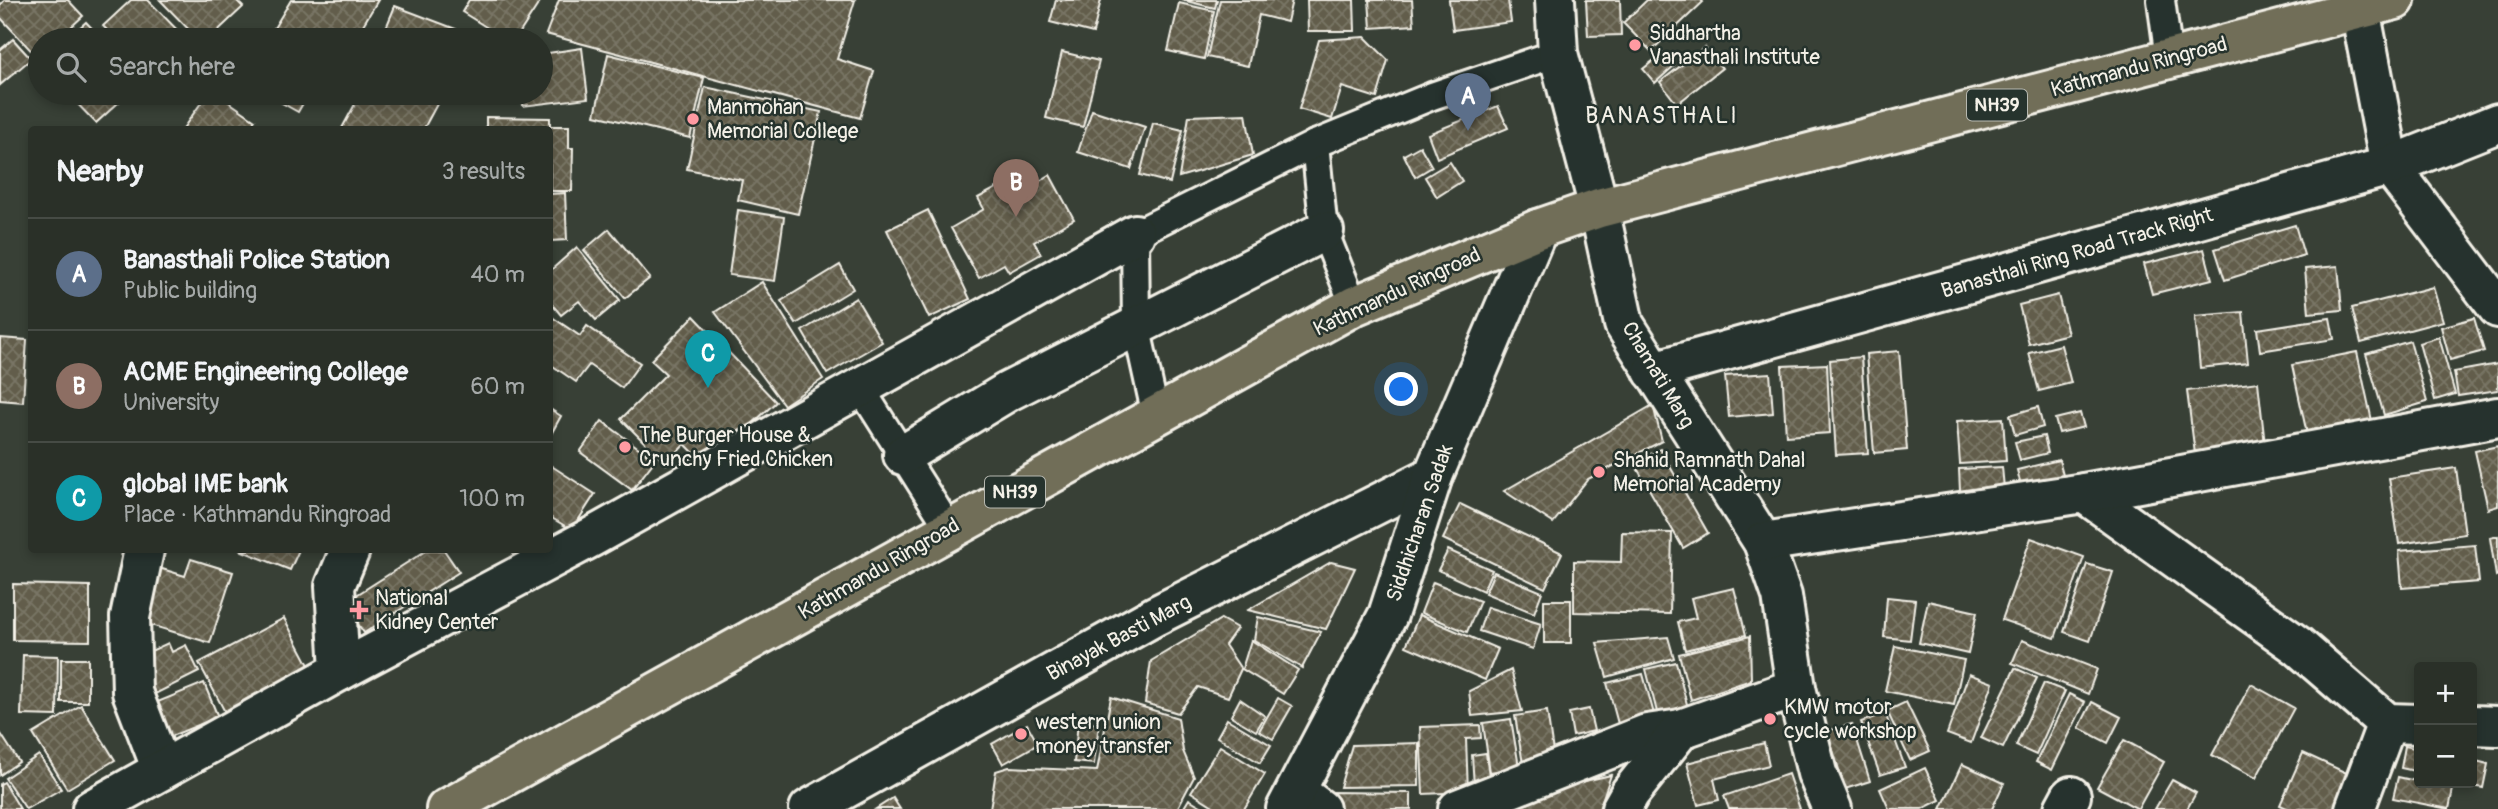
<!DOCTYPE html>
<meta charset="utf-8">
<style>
body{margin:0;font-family:Pangolin,sans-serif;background:#323830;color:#f1f3f6}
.controls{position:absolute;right:21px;bottom:21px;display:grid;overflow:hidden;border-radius:7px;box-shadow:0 4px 10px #0003}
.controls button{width:63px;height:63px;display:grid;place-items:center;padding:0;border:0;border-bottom:2px solid #464b45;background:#2a3028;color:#f1f3f6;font:35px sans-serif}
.you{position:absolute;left:1402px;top:390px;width:24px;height:24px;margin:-18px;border:5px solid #fff;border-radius:50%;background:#1a73e8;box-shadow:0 0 0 10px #1a73e833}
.badge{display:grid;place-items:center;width:46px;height:46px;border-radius:50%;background:#ff9aa2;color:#fff;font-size:23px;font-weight:700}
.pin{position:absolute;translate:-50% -58px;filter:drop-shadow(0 2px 4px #0008)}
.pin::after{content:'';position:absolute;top:37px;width:24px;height:21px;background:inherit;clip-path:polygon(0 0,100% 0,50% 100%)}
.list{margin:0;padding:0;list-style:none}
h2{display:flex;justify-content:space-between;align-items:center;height:91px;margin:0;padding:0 28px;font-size:30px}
h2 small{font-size:23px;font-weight:400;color:#a5a9a8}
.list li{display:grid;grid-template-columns:46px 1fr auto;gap:21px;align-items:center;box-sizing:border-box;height:112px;padding:0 28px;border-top:2px solid #464b45}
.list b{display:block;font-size:26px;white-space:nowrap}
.list p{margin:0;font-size:23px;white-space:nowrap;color:#a5a9a8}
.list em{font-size:23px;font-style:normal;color:#a5a9a8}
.icon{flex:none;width:38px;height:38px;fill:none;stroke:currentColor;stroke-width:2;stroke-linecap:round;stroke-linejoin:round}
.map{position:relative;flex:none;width:2498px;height:809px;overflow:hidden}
.search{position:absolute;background:#2a3028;box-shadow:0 4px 10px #0003;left:28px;top:28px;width:525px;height:77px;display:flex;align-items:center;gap:18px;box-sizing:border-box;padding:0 24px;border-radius:38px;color:#a5a9a8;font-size:26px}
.panel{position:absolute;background:#2a3028;box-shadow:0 4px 10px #0003;left:28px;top:126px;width:525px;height:427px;border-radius:7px}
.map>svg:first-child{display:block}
</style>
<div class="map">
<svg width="2498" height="809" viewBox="0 0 2498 809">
<defs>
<pattern id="building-cross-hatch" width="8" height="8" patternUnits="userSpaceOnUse" patternTransform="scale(1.75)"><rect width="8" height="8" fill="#625d4b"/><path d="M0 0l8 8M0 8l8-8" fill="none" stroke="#797565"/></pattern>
</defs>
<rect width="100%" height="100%" fill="#384036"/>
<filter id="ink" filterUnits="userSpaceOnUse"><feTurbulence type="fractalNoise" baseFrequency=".0143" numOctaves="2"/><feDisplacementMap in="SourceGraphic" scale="14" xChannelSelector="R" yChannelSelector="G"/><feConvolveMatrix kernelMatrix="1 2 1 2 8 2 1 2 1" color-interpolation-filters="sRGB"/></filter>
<g filter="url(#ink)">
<g fill="url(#building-cross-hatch)" stroke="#f4f1e8" stroke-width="2">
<path d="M5,0h63l15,16 -26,24h-17l-2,18 -38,-41v-12z"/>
<path d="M131,0h17l39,40h-70l-14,-14z"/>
<path d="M160,0h76l7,7 -35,33h-9z"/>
<path d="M291,0h87l-24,40h-70l-13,-7z"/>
<path d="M469,0h72l-26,40h-8l-45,-28z"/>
<path d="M559,0h296l-18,59 37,12 -14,47 -314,-84z"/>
<path d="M1056,0h45l-8,33 -43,-11z"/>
<path d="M1182,0h35l-2,8z"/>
<path d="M1220,0h72l-5,22 -28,-7 -11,51 -41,-9z"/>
<path d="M1307,0h47l1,31h-47z"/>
<path d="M1369,0h43l2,25 -43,3z"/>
<path d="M1449,0h59l3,22 -58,8z"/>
<path d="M1586,0h34l1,35 -33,1z"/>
<path d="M1647,0h54l2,2 -52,49 -28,-28z"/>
<path d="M1179,3l35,8 -10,48 -36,-8z"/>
<path d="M395,6l61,23 -4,11h-71z"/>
<path d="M86,22l17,18h-37z"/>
<path d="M1365,37l23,23 -11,38 -35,-11 -10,32 -33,-10 20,-69z"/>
<path d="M13,39l18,20 -31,26v-35z"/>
<path d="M1705,47l17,21 -45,36 -17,-22z"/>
<path d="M582,48l6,50 -65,8 -1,-13h19v-39z"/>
<path d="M1062,52l37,9 -16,66 -37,-9z"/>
<path d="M1663,53l11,13 -19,17 -12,-14z"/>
<path d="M608,54l96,24 -14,60 -95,-23z"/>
<path d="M705,87l116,25 -23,102 -60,-14 4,-20 -55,-11z"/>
<path d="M67,93h62l-33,30z"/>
<path d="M208,93h8l39,27 -7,10h-66z"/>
<path d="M264,93h45l-11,19z"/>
<path d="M361,93h82l-20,37h-82z"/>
<path d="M496,93h23l1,8z"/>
<path d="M1498,106l10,22 -71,30 -9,-24z"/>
<path d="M1092,110l53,17 -14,42 -53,-17z"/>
<path d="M1246,114l7,41 -74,22 10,-61z"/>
<path d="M486,117l64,1v8h19v22h4l-1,43h-22v-61h-64z"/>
<path d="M1153,123l30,7 -13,53 -30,-8z"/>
<path d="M1420,146l12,21 -17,10 -11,-22z"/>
<path d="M1450,162l12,19 -25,16 -12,-20z"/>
<path d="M1024,173l7,13 19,-11 24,44 -40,23 7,12 -32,18 -5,-8 -25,14 -28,-50 33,-19 -6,-11z"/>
<path d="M565,193l2,47 -17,1v-47z"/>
<path d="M738,210l46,7 -9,64 -46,-6z"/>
<path d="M928,210l42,89 -41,19 -42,-88z"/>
<path d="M2295,225l9,30 -79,25 -10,-31z"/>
<path d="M609,229l41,49 -25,20 -41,-48z"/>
<path d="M577,247l43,53 -24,20 -17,-19 -18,14 -11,-13v-31z"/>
<path d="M2204,249l8,30 -60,15 -8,-30z"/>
<path d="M840,265l13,24 -57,35 -15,-23z"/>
<path d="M2338,266l4,44 -33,3 -4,-44z"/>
<path d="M762,282l61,97 -39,26 -69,-93z"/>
<path d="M2433,287l10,34 -82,22 -9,-35z"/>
<path d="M2058,295l10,39 -39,10 -10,-39z"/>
<path d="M856,298l26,44 -55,32 -25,-43z"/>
<path d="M2243,312l5,51 -48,5 -5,-52z"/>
<path d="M694,316l82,86 -51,47 -9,-8 -17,17 -14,-14 -19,20 -45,-45 45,-45 -15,-14z"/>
<path d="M552,317l28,19 7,-10 53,37 -18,25 -33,-23 -13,17 -26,-18v-46z"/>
<path d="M2330,318l4,21 -74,12 -3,-22z"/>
<path d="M2474,318l10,33 -34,9 -9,-33z"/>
<path d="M2439,337l16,57 -20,6 -16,-57z"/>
<path d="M0,338l27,2 -4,62 -23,-2z"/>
<path d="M2410,341l17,61 -43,13 -18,-61z"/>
<path d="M2061,345l10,38 -32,8 -10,-38z"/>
<path d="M1899,351l8,99 -33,3 -8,-99z"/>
<path d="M2357,352l15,69 -65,13 -15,-69z"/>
<path d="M1861,357l7,96 -32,2 -6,-95z"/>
<path d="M1827,364l3,69 -44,3 -4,-70z"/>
<path d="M2498,364v26l-40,6 -4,-24z"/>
<path d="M1770,373l3,40 -44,4 -4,-41z"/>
<path d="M2258,382l7,63 -70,9 -8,-63z"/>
<path d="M1653,405l9,36 -74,38 -35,44 -49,-32z"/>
<path d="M2038,407l5,20 -28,8 -5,-20z"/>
<path d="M550,409l11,7 -11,20z"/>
<path d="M2080,413l4,14 -25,6 -4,-14z"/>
<path d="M2003,418l3,43 -46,3 -3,-43z"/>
<path d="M602,421l53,39 -23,30 -52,-38z"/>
<path d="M2044,436l4,17 -28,7 -5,-18z"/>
<path d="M2498,446v60l-10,3 -13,-58z"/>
<path d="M1660,449l48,84 -25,15 -49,-85z"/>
<path d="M2059,460l5,19 -42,10 -5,-19z"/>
<path d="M550,465l45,29 -23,36 -22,-13z"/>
<path d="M2002,467l2,21 -44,3 -1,-22z"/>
<path d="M2456,468l9,66 -66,10 -10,-66z"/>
<path d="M1460,504l102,49 -17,35 -102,-49z"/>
<path d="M1622,532l50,1 -2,81 -96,-2v-51l47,1z"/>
<path d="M2498,536v39l-2,1 -6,-38z"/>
<path d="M2031,538l53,19 -29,81 -53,-18z"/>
<path d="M2475,545l4,37 -77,6 -3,-37z"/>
<path d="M240,550h59l-9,20z"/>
<path d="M427,550h17l15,22 -95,61 -20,-30z"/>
<path d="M1448,550l44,20 -9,21 -45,-21z"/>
<path d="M191,559l42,13 -23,71 -69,-21 18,-54 26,8z"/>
<path d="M1331,562l24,6 -29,61 -78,-19z"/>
<path d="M2087,564l26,8 -23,69 -26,-9z"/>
<path d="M1494,572l48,20 -8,21 -49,-20z"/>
<path d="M1433,582l47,19 -13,31 -46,-19z"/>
<path d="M13,584l77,2v55l-77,-1z"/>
<path d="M1734,588l12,47 -61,15 -7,-28 18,-4 -5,-20z"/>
<path d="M1887,597l28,3 -5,40 -26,-3z"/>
<rect x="1544" y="600" width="27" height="43"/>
<path d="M1928,601l49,11 -9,42 -49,-11z"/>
<path d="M1487,607l54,17 -8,25 -54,-18z"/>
<path d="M1419,615l79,34 -13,31 -79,-34z"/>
<path d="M1258,617l63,15 -19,36 -48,-28z"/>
<path d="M284,618l26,49 -85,45 -26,-49z"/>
<path d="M1221,619l16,9 -12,17 16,24 -13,28 -30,-10 -20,26 -33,-10 6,-42z"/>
<path d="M1750,636l1,44 -60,20 -12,-46z"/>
<path d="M1668,637l6,21 -67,19 -10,-34z"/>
<path d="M1251,640l47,30 -15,24 -41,-25z"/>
<path d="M2022,640l75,29 -9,25 -76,-31z"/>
<path d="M168,643l4,9 14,-7 13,27 -44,22 -17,-37z"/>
<path d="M1895,646l69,14 -10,45 -69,-14z"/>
<path d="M23,655l35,1 -1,60 -36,-1z"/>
<rect x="61" y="659" width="27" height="43"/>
<path d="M1676,662l14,54 -30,8 -14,-55z"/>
<path d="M2015,668l22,10 -34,70 -22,-10z"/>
<path d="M1511,670l11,41 -50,5 -3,-25z"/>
<path d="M1643,674l14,51 -36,10 -14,-52z"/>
<path d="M1969,674l24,9 -22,60 -24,-9z"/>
<path d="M204,683l14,34 -61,25 -14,-34z"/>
<path d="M2044,683l21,8 -29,64 -20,-9z"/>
<path d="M2251,684l43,24 -38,70 -44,-23z"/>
<path d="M2069,694l16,8 -33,68 -16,-8z"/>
<path d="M1111,697l67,21 5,33 11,26 -17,32h-187l6,-38 13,-4 88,4z"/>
<path d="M1278,698l14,8 -19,33 -14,-8z"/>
<path d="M1240,699l25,17 -9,15 -25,-15z"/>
<path d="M1906,702l24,49 -20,9 -23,-49z"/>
<path d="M2092,702l29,15 -13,26 -29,-15z"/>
<path d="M81,705l34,55 -48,29 -34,-55z"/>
<path d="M1589,709l5,22 -21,5 -4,-23z"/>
<path d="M1547,711l8,54 -31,5 -9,-54z"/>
<path d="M1885,713l20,54 -25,8 -19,-53z"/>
<path d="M1227,719l44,26 -11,18 -43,-26z"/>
<path d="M1511,719l8,48 -29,5 -7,-49z"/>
<path d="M1078,722l21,2 -5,40 -20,-2z"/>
<path d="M1027,724l11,20 -35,20 -11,-20z"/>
<path d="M1852,724l18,57 -25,8 -18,-58z"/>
<path d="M1480,725l1,13 -15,1 2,53 -45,2 -3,-67z"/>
<path d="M1,734l18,28 -19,13v-40z"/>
<path d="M2124,740l40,22 -26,47 -41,-22z"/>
<path d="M1419,743v43l-79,1 12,-42z"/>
<path d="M1764,743l5,22 -55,14 5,21 -21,5 -11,-42z"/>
<path d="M1220,746l45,28 -21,35h-26l-27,-17z"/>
<path d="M2405,746l14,3v23l-18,-4z"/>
<path d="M1486,753l4,31 -16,2 -2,-31z"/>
<path d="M2303,753l48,22 -15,34h-47l-9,-4z"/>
<path d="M39,755l22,34 -35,20 -21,-31z"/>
<path d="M2472,760l16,4 -5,24 -18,-4 7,-1z"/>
<path d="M1962,764l42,19 -12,26h-51z"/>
<path d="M1925,768l15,32 -18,9h-33l-9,-20z"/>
<path d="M1788,774l12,35h-71l-5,-13z"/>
<path d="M1611,775l-12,34h-83l-4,-11z"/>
<path d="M2398,777l55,12 -4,20 -56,-11z"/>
<path d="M2172,780l24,13 -9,16h-32z"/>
<path d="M4,782l16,27h-20v-25z"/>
<path d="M1331,792l80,1v16h-81z"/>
<path d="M893,798l7,11h-24z"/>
<path d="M1189,799l17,10h-23z"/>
</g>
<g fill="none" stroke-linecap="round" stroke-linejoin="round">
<g stroke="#f4f1e8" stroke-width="32">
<g id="service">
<path d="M2161,0l8,59"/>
<path d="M1315,144l9,87 30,75"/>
<path d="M861,389l88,139"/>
<path d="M1156,416l-20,-91 -1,-91 180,-90 117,-48 126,-43"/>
</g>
</g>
<g stroke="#f4f1e8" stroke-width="44">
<g id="minor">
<path d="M2360,9l30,157 108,142"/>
<path d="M1599,208l25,116 139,218 19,54 14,92 21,85 15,36"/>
<path d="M1653,371l737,-205 108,-43"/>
<path d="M903,455l104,-63 317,-161"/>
<path d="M2084,493l214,153 89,77 32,1"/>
<path d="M1763,542l321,-49 414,-76"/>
<path d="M144,550l-14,67 2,75 30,78"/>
<path d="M340,671l252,-134 543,-303"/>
<path d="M2472,725l26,1"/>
<path d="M1296,791l24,18"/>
<path d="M92,809l248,-138 -5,-85 15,-36"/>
<path d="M809,809l346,-193 278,-140"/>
<path d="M1458,809l189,-75 34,-5"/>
<path d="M1621,809l9,-16 51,-64 115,-41"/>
<path d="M2064,809l7,-13"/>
<path d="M2355,809l32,-86"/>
</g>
</g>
<g stroke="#f4f1e8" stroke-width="44">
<path id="tertiary" d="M1555,0l3,53 41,155"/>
</g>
<g stroke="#f4f1e8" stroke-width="44">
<path id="secondary" d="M1286,809l102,-194 45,-139 105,-247"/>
</g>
<g stroke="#f4f1e8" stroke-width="44">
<path id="trunk" d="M446,809l908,-503 184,-77 61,-21 796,-208"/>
</g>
<use href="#service" stroke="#26332d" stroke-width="26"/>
<use href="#minor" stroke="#26332d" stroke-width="38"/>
<use href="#tertiary" stroke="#26332d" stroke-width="38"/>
<use href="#secondary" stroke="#26332d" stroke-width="38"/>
<use href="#trunk" stroke="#716e59" stroke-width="38"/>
</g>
</g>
<g fill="#ff9aa2" stroke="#26332d" stroke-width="2.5">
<circle cx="1635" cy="45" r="7"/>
<circle cx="693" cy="119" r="7"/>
<circle cx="625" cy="447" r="7"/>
<circle cx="1599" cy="472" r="7"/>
<path d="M355.5 599.5h7v7h7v7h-7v7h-7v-7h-7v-7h7z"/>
<circle cx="1770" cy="719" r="7"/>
<circle cx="1021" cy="734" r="7"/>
</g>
<g text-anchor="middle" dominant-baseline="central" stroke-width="5" stroke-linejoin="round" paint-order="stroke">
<g fill="#26332d" stroke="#b6b8b0" stroke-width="2">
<rect x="1967" y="89.5" width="60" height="31" rx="5"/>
<rect x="985" y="476.5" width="60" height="31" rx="5"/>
</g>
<g font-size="19" font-weight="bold" fill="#f4f1e8">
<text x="1997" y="105">NH39</text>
<text x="1015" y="492">NH39</text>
</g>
<g font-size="21" fill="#f4f1e8" stroke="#26332d" text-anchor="start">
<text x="1649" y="33">Siddhartha<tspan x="1649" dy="24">Vanasthali Institute</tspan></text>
<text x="707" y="107">Manmohan<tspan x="707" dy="24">Memorial College</tspan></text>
<text x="639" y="435">The Burger House &amp;<tspan x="639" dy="24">Crunchy Fried Chicken</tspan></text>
<text x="1613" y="460">Shahid Ramnath Dahal<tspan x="1613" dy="24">Memorial Academy</tspan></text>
<text x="375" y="598">National<tspan x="375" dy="24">Kidney Center</tspan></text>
<text x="1784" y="707">KMW motor<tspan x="1784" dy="24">cycle workshop</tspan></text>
<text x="1035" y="722">western union<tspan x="1035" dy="24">money transfer</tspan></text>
</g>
<g font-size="21" fill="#f4f1e8" stroke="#26332d">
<text transform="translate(2139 67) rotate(-15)">Kathmandu Ringroad</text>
<text transform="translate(2077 253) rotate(-16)">Banasthali Ring Road Track Right</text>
<text transform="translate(1397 292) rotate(-25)">Kathmandu Ringroad</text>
<text transform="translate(1658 375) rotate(59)">Chamati Marg</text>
<text transform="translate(1420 523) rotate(-71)">Siddhicharan Sadak</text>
<text transform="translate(879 569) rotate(-30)">Kathmandu Ringroad</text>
<text transform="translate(1119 638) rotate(-28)">Binayak Basti Marg</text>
</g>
<g font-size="23" letter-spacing="2" fill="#f4f1e8" stroke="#26332d">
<text x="1662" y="115">BANASTHALI</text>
</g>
</g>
</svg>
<div class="controls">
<button>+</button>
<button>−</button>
</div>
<div class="you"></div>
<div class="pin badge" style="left:1468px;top:131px;background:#5c6f8a">A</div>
<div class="pin badge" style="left:1016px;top:217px;background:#8d6e63">B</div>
<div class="pin badge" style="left:708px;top:388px;background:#0f9aa8">C</div>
<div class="search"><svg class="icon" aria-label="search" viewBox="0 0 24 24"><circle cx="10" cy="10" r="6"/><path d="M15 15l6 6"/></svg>Search here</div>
<section class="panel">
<h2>Nearby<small>3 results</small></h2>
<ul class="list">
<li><span class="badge" style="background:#5c6f8a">A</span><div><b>Banasthali Police Station</b><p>Public building</p></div><em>40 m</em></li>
<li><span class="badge" style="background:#8d6e63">B</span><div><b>ACME Engineering College</b><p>University</p></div><em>60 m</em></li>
<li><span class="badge" style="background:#0f9aa8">C</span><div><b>global IME bank</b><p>Place · Kathmandu Ringroad</p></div><em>100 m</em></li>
</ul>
</section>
</div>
